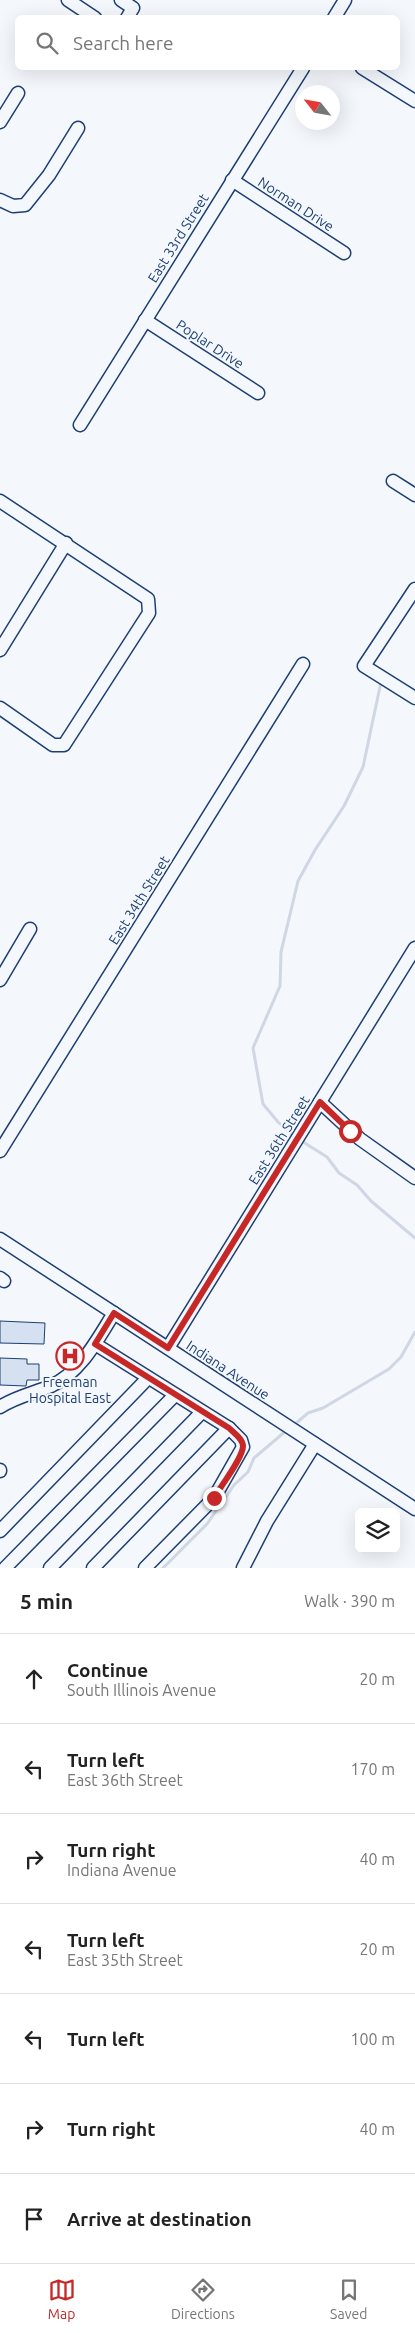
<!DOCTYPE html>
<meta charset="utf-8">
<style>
body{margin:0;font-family:Ubuntu,sans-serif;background:#f2f2f2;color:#222}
.controls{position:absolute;right:15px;bottom:15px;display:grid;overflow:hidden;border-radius:8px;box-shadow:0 5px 20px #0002}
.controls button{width:45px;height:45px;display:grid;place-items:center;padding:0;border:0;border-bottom:1px solid #e0e0e0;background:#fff;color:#222;font:25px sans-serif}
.compass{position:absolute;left:295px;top:85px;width:45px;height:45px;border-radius:50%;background:#fff;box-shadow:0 5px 20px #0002;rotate:301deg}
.stop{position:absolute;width:15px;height:15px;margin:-11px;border:4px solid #c62828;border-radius:50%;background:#fff}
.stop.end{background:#c62828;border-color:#fff;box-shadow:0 1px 5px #0008}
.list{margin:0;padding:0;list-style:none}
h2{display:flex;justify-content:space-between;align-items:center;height:65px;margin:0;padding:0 20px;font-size:21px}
h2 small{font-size:16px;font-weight:400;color:#767676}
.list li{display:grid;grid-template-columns:32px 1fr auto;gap:15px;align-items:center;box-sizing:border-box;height:90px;padding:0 20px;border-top:1px solid #e0e0e0}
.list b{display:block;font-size:19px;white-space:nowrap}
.list p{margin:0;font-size:16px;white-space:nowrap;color:#767676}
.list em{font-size:16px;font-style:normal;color:#767676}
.icon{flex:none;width:28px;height:28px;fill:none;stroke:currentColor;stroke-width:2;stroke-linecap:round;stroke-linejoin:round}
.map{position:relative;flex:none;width:415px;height:1568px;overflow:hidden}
.search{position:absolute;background:#fff;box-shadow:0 5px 20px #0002;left:15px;right:15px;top:15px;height:55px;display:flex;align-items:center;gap:12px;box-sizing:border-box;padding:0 18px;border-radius:8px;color:#767676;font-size:19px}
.sheet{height:695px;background:#fff}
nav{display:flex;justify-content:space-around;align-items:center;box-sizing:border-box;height:70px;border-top:1px solid #e0e0e0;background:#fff;font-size:14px;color:#767676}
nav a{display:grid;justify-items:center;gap:2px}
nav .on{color:#c62828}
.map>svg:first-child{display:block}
</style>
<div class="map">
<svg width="415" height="1568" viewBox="0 0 415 1568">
<rect width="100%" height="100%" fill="#f4f7fb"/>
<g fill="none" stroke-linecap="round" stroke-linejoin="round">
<g stroke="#cfd7e4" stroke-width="3">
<path d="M295,1137l-17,-15 -15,-18 -10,-56 27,-62 1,-34 17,-71 17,-31 29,-44 19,-39 18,-85"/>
<path d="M300,1140l27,17 12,16 18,12 14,16 44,37"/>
<path d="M294,1425l14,-12 15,-5 66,-39 12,-12 14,-25"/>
<path d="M163,1568l44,-44 27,-39 14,-13 6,-14 33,-28"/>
</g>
</g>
<g fill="#d5e0f0" stroke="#1d3f73">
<path d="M0,1321l45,2 -1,21 -44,-1z"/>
<path d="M0,1358l27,1v5h12v16h-12l-1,6 -26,-1z"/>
</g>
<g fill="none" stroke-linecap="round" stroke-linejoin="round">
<g stroke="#1d3f73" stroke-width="15">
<g id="minor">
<path d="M68,0l27,18"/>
<path d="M121,0l12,8 -6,10"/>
<path d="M334,18l11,-18"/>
<path d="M362,68l53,33"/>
<path d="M0,122l18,-29"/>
<path d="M232,180l112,73"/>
<path d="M0,200l13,6 12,-1 24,-30 29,-47"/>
<path d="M145,320l113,73"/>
<path d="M80,425l223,-357"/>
<path d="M393,481l22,14"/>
<path d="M0,501l148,98 1,14 -85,132h-11l-53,-37"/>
<path d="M415,589l-51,77 51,32"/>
<path d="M0,650l66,-107"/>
<path d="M0,980l30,-51"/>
<path d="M320,1102l40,37 55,39"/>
<path d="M0,1151l303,-487"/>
<path d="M0,1239l415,270"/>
<path d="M0,1278l4,3"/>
<path d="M95,1344l134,84 12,12 2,7 -29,51 -69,70"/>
<path d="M168,1348l247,-400"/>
<path d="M0,1407c15,-10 34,-14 51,-21 30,-14 46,-46 63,-73"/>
<path d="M0,1470v1"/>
<path d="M0,1531l148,-153"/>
<path d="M5,1568l170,-173"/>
<path d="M50,1568l152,-156"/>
<path d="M93,1568l136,-140"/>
<path d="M243,1568l24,-47 48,-77"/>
</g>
</g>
<use href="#minor" stroke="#f4f7fb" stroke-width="12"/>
</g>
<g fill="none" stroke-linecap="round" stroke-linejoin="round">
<path stroke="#c62828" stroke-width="6" d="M214,1498c6,-11 29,-40 29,-52 0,-7 -9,-13 -14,-18l-134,-84 19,-31 54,35 152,-246 30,29"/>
</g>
<defs>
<g id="hospital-ring" transform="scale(1.4375)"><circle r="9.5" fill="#f4f7fb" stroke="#c62828" stroke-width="1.5"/><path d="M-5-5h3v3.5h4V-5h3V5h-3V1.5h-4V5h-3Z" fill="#c62828"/></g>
</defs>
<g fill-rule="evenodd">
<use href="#hospital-ring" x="70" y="1356"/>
</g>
<g text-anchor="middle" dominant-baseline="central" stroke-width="4" stroke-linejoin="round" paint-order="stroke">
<g font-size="14" fill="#1d3f73" stroke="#f4f7fb">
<text transform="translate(296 204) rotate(33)">Norman Drive</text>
<text transform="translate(178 238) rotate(-58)">East 33rd Street</text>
<text transform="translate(210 344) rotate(33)">Poplar Drive</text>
<text transform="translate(139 900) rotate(-58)">East 34th Street</text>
<text transform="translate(279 1140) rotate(-58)">East 36th Street</text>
<text transform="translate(228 1370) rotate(33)">Indiana Avenue</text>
</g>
<g font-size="14" fill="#1d3f73" stroke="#f4f7fb">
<text x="70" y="1382">Freeman<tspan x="70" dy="16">Hospital East</tspan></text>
</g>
</g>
</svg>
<div class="controls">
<button><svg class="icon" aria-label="layers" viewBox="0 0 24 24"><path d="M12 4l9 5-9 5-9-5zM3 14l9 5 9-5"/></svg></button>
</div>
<svg class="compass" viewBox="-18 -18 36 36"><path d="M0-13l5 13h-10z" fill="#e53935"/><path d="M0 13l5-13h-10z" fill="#767676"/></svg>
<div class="stop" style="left:350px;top:1131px"></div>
<div class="stop end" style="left:214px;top:1498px"></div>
<div class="search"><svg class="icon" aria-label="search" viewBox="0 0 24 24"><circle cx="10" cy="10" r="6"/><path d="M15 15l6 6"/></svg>Search here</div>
</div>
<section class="sheet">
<h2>5 min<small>Walk · 390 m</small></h2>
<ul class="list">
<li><svg class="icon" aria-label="ahead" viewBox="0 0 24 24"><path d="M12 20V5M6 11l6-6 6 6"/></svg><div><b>Continue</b><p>South Illinois Avenue</p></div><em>20 m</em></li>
<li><svg class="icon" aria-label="left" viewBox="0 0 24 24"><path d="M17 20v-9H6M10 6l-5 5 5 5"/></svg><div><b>Turn left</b><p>East 36th Street</p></div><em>170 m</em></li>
<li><svg class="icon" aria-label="right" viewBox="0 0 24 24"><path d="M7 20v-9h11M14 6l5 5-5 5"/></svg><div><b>Turn right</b><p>Indiana Avenue</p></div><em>40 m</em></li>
<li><svg class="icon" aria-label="left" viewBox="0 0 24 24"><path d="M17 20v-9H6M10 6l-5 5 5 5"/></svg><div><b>Turn left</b><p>East 35th Street</p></div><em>20 m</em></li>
<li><svg class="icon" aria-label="left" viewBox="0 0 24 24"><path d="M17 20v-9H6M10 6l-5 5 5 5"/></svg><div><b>Turn left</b></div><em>100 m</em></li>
<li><svg class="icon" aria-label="right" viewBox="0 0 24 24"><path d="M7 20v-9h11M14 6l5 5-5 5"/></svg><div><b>Turn right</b></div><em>40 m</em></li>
<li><svg class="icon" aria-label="arrive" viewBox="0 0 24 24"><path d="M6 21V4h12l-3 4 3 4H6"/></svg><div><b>Arrive at destination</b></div></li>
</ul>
</section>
<nav>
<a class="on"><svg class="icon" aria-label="map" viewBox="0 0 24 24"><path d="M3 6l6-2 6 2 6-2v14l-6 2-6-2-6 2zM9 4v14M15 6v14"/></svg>Map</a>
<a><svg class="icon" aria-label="directions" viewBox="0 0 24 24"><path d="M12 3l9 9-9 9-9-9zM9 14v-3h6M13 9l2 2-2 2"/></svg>Directions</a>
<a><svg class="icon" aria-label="saved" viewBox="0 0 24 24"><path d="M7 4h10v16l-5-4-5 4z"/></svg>Saved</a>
</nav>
